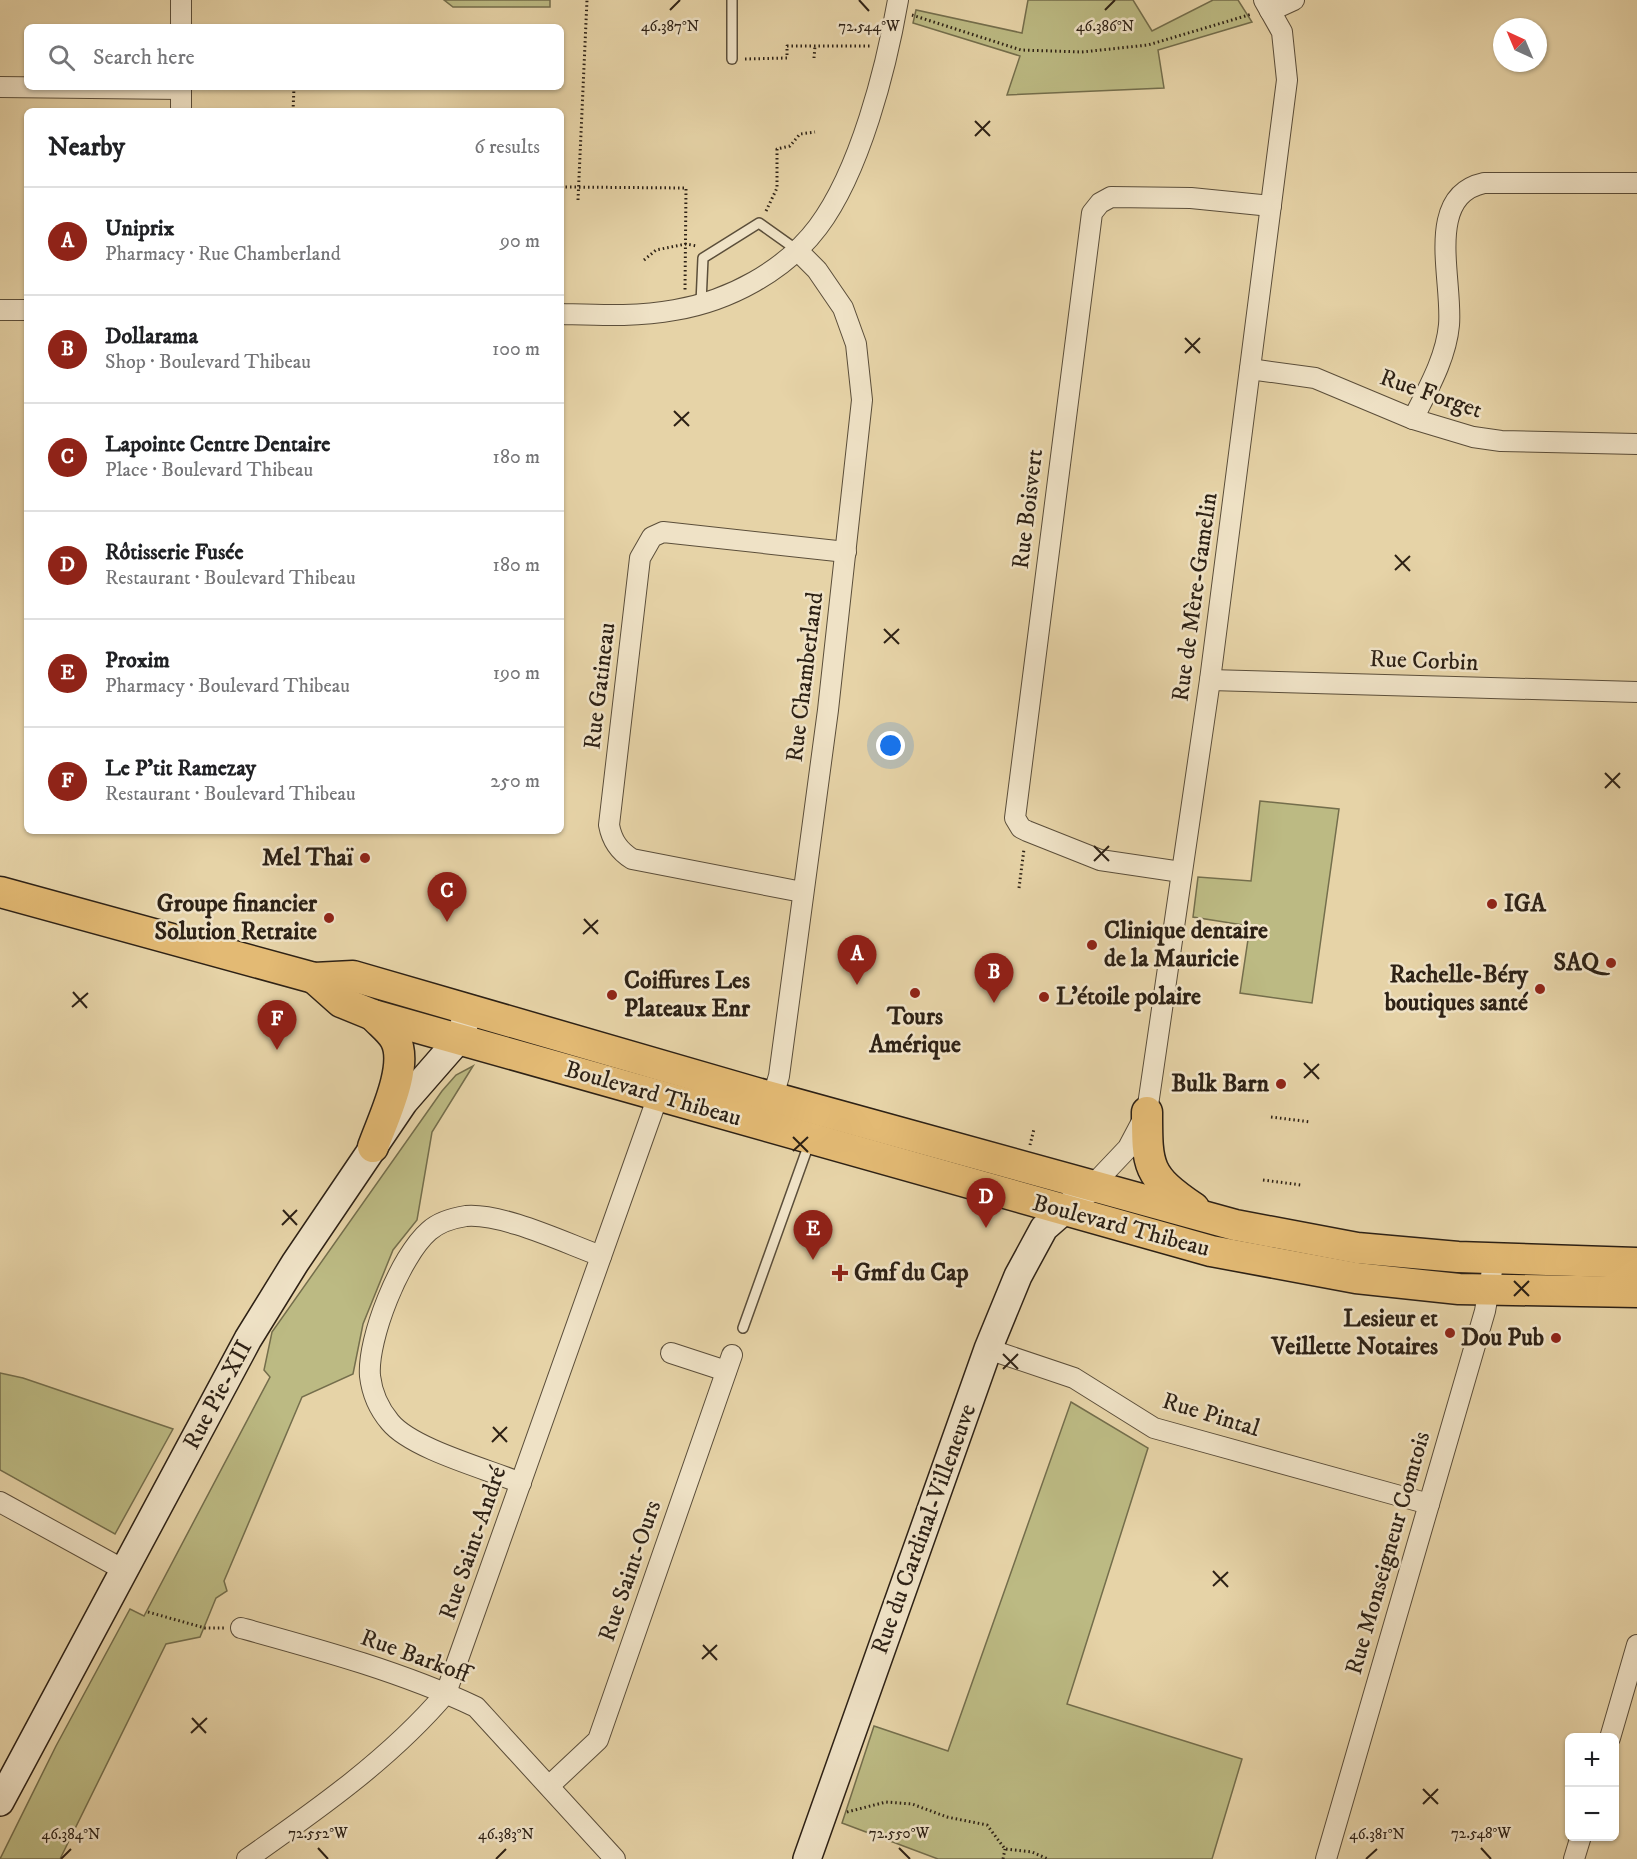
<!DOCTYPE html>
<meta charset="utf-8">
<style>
body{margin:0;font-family:"IM FELL DW Pica",serif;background:#f2f2f2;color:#202124}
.controls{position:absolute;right:18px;bottom:18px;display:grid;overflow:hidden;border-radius:9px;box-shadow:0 2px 4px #0004}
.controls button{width:54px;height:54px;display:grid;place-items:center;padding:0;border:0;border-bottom:2px solid #e0e0e0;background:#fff;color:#202124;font:30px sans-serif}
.compass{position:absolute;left:1493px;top:18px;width:54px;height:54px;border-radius:50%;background:#fff;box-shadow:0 2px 4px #0004;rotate:316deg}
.you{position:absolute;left:891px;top:746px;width:21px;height:21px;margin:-15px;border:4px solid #fff;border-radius:50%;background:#1a73e8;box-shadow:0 0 0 9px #1a73e833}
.badge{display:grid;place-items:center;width:39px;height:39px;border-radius:50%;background:#8f2418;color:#fff;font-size:20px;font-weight:700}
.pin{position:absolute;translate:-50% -50px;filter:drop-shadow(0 2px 3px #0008)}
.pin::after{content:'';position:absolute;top:32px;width:21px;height:18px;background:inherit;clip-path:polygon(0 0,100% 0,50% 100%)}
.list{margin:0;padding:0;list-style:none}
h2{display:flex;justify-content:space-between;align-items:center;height:78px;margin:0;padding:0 24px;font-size:26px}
h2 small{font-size:20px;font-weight:400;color:#757577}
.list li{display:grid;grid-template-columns:39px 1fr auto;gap:18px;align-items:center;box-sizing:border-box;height:108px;padding:0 24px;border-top:2px solid #e0e0e0}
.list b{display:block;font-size:22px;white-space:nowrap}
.list p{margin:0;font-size:20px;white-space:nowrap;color:#757577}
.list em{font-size:20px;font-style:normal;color:#757577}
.icon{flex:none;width:33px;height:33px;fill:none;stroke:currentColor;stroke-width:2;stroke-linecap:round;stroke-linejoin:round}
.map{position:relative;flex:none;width:1637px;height:1859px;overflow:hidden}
.search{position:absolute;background:#fff;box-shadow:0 2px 4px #0004;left:24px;top:24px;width:540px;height:66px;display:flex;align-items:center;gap:15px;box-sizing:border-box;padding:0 21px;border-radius:9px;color:#757577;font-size:22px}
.panel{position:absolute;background:#fff;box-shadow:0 2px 4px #0004;left:24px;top:108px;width:540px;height:726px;border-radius:9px}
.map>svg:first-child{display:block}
</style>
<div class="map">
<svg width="1637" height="1859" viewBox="0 0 1637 1859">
<rect width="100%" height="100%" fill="#e6d3a7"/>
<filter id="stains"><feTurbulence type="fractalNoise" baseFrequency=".00333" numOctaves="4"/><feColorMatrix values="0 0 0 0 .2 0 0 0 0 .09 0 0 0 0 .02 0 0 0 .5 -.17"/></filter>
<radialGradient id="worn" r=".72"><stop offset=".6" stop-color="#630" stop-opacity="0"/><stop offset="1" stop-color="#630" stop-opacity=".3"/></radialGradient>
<g fill="#bcba83" stroke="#746e4c" stroke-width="1.5">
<path d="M444,0h106v7h-97z"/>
<path d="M1028,0h105l19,31 61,-31h25l14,22 -94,28 6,38 -157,7 13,-39 -107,-33 3,-13 106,23z"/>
<path d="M1260,801l79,8 -27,194 -72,-10 10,-67 -57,-9 5,-40 53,4z"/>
<path d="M473,1066l-41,66 -15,88 -24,30 -30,74 -10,50 -51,23 -78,184 3,10 -11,7 -16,39 -34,7 -106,215h-60l56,-113 74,-137 14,7 126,-239 -6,-7 8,-38 170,-241 14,-16z"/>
<path d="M0,1373l23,5 150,51 -58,105 -115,-64z"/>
<path d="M1071,1402l77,46 -81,256 175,55 -30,100h-274l-96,-36 32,-97 74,25z"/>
</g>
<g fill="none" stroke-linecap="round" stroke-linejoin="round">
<g stroke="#5b4e3a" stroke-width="12">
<g id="lane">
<path d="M732,59v-59"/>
<path d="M701,303l2,-45 56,-35 38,27"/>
<path d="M743,1328l67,-187"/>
</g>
</g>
<g stroke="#5b4e3a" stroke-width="22">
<g id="street">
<path d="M1270,11l24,-11"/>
<path d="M181,27v-27"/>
<path d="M0,87l181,2"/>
<path d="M181,111v-24"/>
<path d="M0,310h27"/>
<path d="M561,314c38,1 76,3 114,-4 54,-9 110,-39 143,-83 42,-56 68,-158 80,-227"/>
<path d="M1250,369l65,9 98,41 60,18 28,4 136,3"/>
<path d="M1413,419c15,-30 33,-61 36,-94 4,-45 -25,-129 35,-142h153"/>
<path d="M1210,680l427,12"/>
<path d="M1181,872l-81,-12 -73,-29 -6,-3 -6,-10 77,-605 8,-10 11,-6 80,1 80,8"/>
<path d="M802,892l-170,-33c-13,-8 -20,-18 -23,-34l31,-267 12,-21 11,-5 183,20"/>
<path d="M769,1109l10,-33 49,-366 34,-310 -6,-56 -13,-36 -26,-38 -20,-20"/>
<path d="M1092,1186l36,-38 19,-36 63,-432 77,-600 -5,-48 -18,-32"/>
<path d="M988,1349l86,29 80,50 275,76"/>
<path d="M671,1353l55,18"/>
<path d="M521,1483c-34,-14 -109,-34 -131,-61 -11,-13 -18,-29 -20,-46 -3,-37 30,-120 59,-145 10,-9 24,-13 37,-15 37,-3 99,27 135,40"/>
<path d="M0,1502l124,68"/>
<path d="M241,1628c80,22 161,44 235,79l139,152"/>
<path d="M1610,1738l27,-93"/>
<path d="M549,1786l49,-46 134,-385"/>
<path d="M247,1859c70,-49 144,-101 199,-166l212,-597"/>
<path d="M1326,1859l159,-548 9,-52"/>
<path d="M1574,1859l7,-23"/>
</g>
</g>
<g stroke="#2d2115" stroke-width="30">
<g id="secondary">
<path d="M0,1802l248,-463 47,-76 109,-161 55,-63 7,-20"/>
<path d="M807,1859l181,-510 30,-73 26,-48 48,-42"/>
</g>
</g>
<g stroke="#2d2115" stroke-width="33">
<g id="primary">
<path d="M0,892l314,86 39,-2 400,116 482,133 122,23 101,9 179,6"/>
<path d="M314,978l27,24 32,13 838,236 145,27 103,11 178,3"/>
<path d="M373,1015c7,8 17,15 22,24 15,27 -13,82 -22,108"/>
<path d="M1147,1112c0,55 0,64 47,96"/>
</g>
</g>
<g stroke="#2d2115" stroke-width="3" stroke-dasharray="1.5 3" stroke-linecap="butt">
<path d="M912,15l109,35 61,2 66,-7 104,-31"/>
<path d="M814,58l1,-12"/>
<path d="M745,59l42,-1v-12h83"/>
<path d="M293,111l1,-24"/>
<path d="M561,187l125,1 -1,102"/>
<path d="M578,200l9,-200"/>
<path d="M766,211l11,-23v-39l13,-3 10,-12 15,-2"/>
<path d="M644,260l12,-10 30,-6 11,2"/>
<path d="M1019,888l5,-39"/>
<path d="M1271,1117l40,5"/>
<path d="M1030,1145l4,-16"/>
<path d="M1263,1180l38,5"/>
<path d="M148,1612l57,16h20"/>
<path d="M847,1812l39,-10 26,2 35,13 40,8 18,24 27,3 16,7"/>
<path d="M1003,1859l2,-10"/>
</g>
<use href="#lane" stroke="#efe2c6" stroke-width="9"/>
<use href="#street" stroke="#efe2c6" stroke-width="20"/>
<use href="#secondary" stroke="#efe2c6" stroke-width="27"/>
<use href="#primary" stroke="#e3ba74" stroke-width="30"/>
</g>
<path fill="none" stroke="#2d2115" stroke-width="2" d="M859,0l10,11M670,10l10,-10M1105,10l10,-10M975,121l15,15M975,136l15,-15M1185,338l15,15M1185,353l15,-15M674,411l15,15M674,426l15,-14M1395,555l15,16M1395,570l15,-14M884,629l15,15M884,643l15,-14M1605,773l15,15M1605,788l15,-15M1094,846l15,15M1094,861l15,-15M584,919l14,15M583,934l15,-14M73,992l14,16M72,1007l16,-14M1304,1063l15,16M1304,1078l15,-14M793,1137l15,15M793,1151l15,-14M283,1210l14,15M282,1225l15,-15M1514,1281l15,15M1514,1296l15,-15M1003,1354l15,15M1003,1369l15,-15M493,1427l14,15M492,1442l15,-15M1213,1571l15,16M1213,1586l15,-14M703,1645l14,15M702,1659l15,-14M192,1718l14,15M191,1733l16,-15M1423,1789l15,15M1423,1804l15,-15M318,1848l10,11M899,1848l11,11M1481,1848l10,11M61,1859l10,-10M496,1859l10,-10M1366,1859l11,-10"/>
<g fill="#8f2418" stroke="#efe2c6" stroke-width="2">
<circle cx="365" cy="858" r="6"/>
<circle cx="1492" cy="904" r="6"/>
<circle cx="329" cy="918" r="6"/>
<circle cx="1092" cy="945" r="6"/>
<circle cx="1611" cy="963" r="6"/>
<circle cx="1540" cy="989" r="6"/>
<circle cx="915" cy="993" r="6"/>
<circle cx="612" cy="995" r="6"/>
<circle cx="1044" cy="997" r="6"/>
<circle cx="1281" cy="1084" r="6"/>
<path d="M837 1264h6v6h6v6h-6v6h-6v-6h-6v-6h6z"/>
<circle cx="1450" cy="1333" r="6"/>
<circle cx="1556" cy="1338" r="6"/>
</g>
<g text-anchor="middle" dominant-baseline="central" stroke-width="5" stroke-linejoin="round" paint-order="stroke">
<g font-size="24" fill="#2d2115" stroke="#efe2c6">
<text transform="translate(1431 394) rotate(19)">Rue Forget</text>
<text transform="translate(1028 509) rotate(-83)">Rue Boisvert</text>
<text transform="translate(1195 597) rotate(-82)">Rue de Mère-Gamelin</text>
<text transform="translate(1424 661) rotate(2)">Rue Corbin</text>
<text transform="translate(805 677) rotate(-83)">Rue Chamberland</text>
<text transform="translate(600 686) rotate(-83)">Rue Gatineau</text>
<text transform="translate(653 1094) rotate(16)">Boulevard Thibeau</text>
<text transform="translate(1121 1226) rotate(15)">Boulevard Thibeau</text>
<text transform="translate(218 1395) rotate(-62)">Rue Pie-XII</text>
<text transform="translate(1211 1415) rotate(17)">Rue Pintal</text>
<text transform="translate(924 1529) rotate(-70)">Rue du Cardinal-Villeneuve</text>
<text transform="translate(473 1543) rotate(-71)">Rue Saint-André</text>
<text transform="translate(1388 1553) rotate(-74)">Rue Monseigneur Comtois</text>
<text transform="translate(630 1571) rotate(-71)">Rue Saint-Ours</text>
<text transform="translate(415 1656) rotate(20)">Rue Barkoff</text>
</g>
<g font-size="24" font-weight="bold" fill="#2d2115" stroke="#efe2c6" text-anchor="end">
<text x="353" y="858">Mel Thaï</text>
<text x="317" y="904">Groupe financier<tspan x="317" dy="28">Solution Retraite</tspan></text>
<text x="1504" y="904" text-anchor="start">IGA</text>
<text x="1104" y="931" text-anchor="start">Clinique dentaire<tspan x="1104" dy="28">de la Mauricie</tspan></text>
<text x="1599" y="963">SAQ</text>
<text x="1528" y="975">Rachelle-Béry<tspan x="1528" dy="28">boutiques santé</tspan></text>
<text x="624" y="981" text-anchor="start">Coiffures Les<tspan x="624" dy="28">Plateaux Enr</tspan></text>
<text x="1056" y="997" text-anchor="start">L'étoile polaire</text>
<text x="915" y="1017" text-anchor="middle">Tours<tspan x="915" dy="28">Amérique</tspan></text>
<text x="1269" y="1084">Bulk Barn</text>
<text x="854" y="1273" text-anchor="start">Gmf du Cap</text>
<text x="1438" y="1319">Lesieur et<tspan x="1438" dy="28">Veillette Notaires</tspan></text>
<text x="1544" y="1338">Dou Pub</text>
</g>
</g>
<g font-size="15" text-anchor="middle" fill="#2d2115" stroke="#efe2c6" stroke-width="5" stroke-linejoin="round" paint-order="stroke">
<text x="670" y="31">46.387°N</text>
<text x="1105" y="31">46.386°N</text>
<text x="869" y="31">72.544°W</text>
<text x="318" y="1838">72.552°W</text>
<text x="899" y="1838">72.550°W</text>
<text x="1481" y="1838">72.548°W</text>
<text x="71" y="1839">46.384°N</text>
<text x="506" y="1839">46.383°N</text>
<text x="1377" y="1839">46.381°N</text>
</g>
<rect width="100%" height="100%" filter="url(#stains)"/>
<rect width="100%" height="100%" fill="url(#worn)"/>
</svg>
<div class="controls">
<button>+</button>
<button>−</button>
</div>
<svg class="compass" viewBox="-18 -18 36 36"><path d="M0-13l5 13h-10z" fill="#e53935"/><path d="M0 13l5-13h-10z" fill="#757577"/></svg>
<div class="you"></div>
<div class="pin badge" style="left:857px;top:985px">A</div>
<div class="pin badge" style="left:994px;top:1003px">B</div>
<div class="pin badge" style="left:447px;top:922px">C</div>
<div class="pin badge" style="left:986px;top:1228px">D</div>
<div class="pin badge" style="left:813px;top:1260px">E</div>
<div class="pin badge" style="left:277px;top:1050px">F</div>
<div class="search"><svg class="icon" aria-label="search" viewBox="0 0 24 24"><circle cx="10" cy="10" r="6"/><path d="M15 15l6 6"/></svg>Search here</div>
<section class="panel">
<h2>Nearby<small>6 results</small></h2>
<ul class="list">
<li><span class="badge">A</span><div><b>Uniprix</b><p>Pharmacy · Rue Chamberland</p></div><em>90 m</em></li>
<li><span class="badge">B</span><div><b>Dollarama</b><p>Shop · Boulevard Thibeau</p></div><em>100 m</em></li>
<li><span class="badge">C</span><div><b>Lapointe Centre Dentaire</b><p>Place · Boulevard Thibeau</p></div><em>180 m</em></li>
<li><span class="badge">D</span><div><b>Rôtisserie Fusée</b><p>Restaurant · Boulevard Thibeau</p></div><em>180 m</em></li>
<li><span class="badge">E</span><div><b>Proxim</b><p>Pharmacy · Boulevard Thibeau</p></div><em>190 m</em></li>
<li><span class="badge">F</span><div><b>Le P’tit Ramezay</b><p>Restaurant · Boulevard Thibeau</p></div><em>250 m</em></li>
</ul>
</section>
</div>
